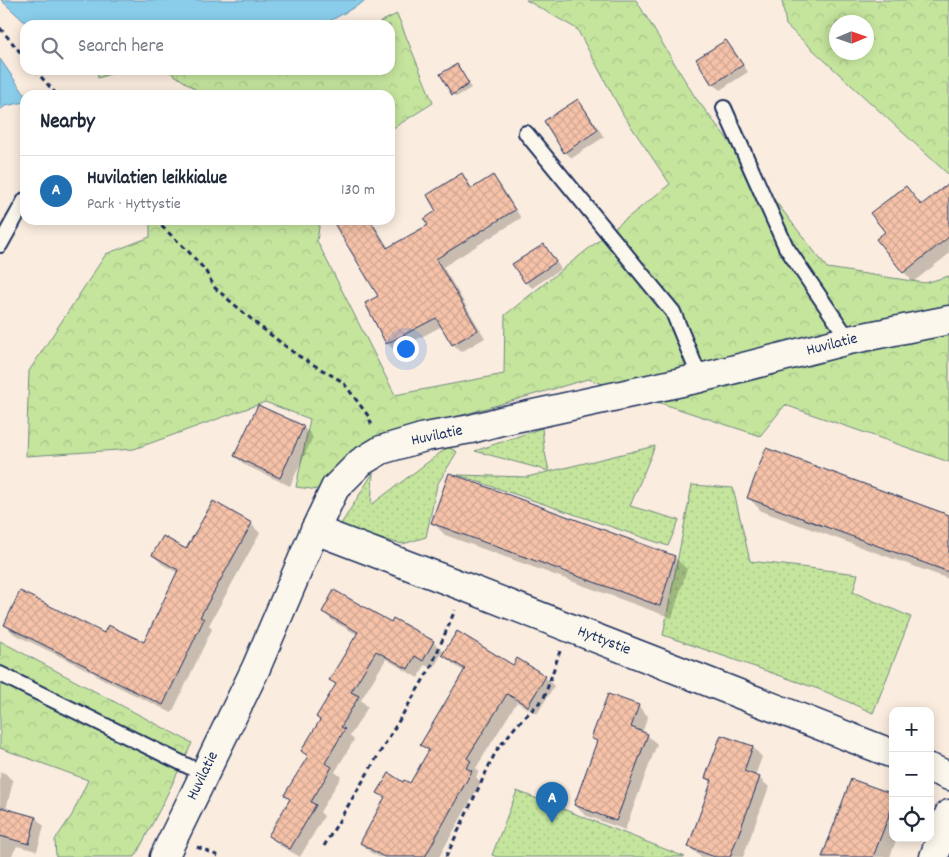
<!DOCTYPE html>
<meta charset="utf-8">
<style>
body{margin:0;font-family:Dekko,sans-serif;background:#f6f6f7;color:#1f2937}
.controls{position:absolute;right:15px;bottom:15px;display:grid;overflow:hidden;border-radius:10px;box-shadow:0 2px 12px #0003}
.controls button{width:45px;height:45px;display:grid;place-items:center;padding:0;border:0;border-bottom:1px solid #e0e1e3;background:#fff;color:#1f2937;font:25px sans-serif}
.compass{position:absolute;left:829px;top:15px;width:45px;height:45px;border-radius:50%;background:#fff;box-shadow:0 2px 12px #0003;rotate:88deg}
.you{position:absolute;left:405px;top:348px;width:18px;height:18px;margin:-12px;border:4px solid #fff;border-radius:50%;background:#1a73e8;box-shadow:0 0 0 8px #1a73e833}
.badge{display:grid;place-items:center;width:32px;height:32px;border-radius:50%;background:#1f6fb2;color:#fff;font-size:16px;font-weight:700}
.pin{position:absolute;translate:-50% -41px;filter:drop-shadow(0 1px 2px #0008)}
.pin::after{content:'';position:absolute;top:26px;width:18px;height:15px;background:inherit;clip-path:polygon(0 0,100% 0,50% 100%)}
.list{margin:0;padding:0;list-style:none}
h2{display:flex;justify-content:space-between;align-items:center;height:65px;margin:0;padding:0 20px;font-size:21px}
h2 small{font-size:16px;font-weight:400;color:#747a83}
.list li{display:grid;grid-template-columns:32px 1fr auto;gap:15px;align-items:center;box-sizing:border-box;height:70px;padding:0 20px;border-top:1px solid #e0e1e3}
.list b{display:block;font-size:19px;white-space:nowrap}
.list p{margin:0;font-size:16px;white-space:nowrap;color:#747a83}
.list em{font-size:16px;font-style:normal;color:#747a83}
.icon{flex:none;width:28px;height:28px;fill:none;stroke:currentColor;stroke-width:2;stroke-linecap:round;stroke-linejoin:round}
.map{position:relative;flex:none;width:949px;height:857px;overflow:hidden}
.search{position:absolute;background:#fff;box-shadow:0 2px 12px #0003;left:20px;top:20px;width:375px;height:55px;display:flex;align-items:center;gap:12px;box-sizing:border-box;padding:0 18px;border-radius:15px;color:#747a83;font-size:19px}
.panel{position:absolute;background:#fff;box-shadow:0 2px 12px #0003;left:20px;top:90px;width:375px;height:135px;border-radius:15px}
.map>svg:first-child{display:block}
</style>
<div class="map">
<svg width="949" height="857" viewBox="0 0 949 857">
<defs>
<pattern id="grass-dots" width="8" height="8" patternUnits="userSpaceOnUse" patternTransform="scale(1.25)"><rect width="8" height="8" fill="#c5e59d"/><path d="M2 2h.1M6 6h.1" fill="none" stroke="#a9c58a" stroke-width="1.8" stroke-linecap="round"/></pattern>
<pattern id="forest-crowns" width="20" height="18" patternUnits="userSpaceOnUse" patternTransform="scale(1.25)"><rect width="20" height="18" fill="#c5e59d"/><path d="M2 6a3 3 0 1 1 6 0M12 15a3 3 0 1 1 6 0" fill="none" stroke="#a9c58a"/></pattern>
<pattern id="building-cross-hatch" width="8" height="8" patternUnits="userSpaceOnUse" patternTransform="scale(1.25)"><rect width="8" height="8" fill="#f6c2a8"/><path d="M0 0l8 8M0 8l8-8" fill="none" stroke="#d2a793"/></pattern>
</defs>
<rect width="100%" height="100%" fill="#faecde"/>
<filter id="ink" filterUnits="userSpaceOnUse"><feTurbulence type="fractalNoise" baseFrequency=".02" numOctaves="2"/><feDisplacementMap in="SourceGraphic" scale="10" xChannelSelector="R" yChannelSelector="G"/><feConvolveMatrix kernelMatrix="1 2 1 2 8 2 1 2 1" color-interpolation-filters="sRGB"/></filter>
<g filter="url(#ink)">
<g fill="url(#grass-dots)" stroke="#708a7e">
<path d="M542,428l2,20 5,23 -74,-20z"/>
<path d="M655,446l-25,60 49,14 -11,26 -210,-71 69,2z"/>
<path d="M448,447l9,5 -20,33 -11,52 -23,7 -65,-15 35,-56 -2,32z"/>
<path d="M692,485l41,3 17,73 108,13 -5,18 58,25 -38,96 -49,-22 -161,-56z"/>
<path d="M517,791l168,66h-188l-5,-2z"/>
</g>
<g fill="url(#forest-crowns)" stroke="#708a7e" fill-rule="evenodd">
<path d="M526,0h110l59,97 132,171 98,15 24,-7v186l-164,-57 -25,31 -172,-57 -213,61 -49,51 -30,-4 14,-68 -45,-17 -131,47 -108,7 3,-85 77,-117 44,-17v-17h170l-3,21 78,154 109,-21 1,-59 165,-131 -46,-68 -47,-87z"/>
<path d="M782,0h167v175l-163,-150zM836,22h30v30h-30z"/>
<path d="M397,14l36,89 -43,27v-35h-186l-37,-25h223v-45h-16z"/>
<path d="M97,70h25l-24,8z"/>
<path d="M0,641l192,102 -31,64 -26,50h-79l-1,-17 17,-25 16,-35 -88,-32z"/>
</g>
<g fill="#89cdea" stroke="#5d8eb2">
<path d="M1,0h366l-44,25h-295z"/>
<path d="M0,59l25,36v7l-20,4 -5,4z"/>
</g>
<g fill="#0003">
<path d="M726,41l6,7 16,24 -28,18 -7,-6z"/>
<path d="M457,66l14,22 -15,9 -3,-3z"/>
<path d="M578,101l6,6 20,30 -32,21 -7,-6z"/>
<path d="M462,175l7,8 4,6 20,-12 7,8 21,33 -78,49 42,71 -24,14 -8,-8 -11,-18 -47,25 -8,-8 -7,-47 -47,-76h38l18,28 41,-22z"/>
<path d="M906,187l16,18 27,-15v64l-36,28 -9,-10 -18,-39z"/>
<path d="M543,245l7,7 11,17 -29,19 -6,-6z"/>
<path d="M303,427l10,10 -23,49 -45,-21 -10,-9z"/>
<path d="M749,498l200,18v63l-188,-68z"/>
<path d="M432,522l242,35 13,12 -15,49 -227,-83z"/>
<path d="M251,524l9,9 -51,92 3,4 -40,84 -74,-36 -4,-4 -80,-39 -9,-9 100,9 40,10 33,-71 -16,-9 -9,-9 34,-4z"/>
<path d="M323,612l68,11 42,19 12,11 68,14 32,10 9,9 -17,28 -20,-12 -41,66 3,3 -3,6 5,5 -42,75h-62l1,-1 -7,-3 -9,-10 24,-44 -7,-6 25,-9h6l19,-32 -7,-7 43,-73 -12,-8 -11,-11 -9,16 -8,-4 -7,13 -32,-19 -25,41 7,7 -18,29 4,4 -19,32 6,5 -21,35 4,4 -24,41 -21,-12 -9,-9 21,-36 -5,-5 22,-38 -6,-6 19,-31 15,-35 -5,-5 27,-45 -25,-14z"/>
<path d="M638,706l10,10 -6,17 5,2 10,9 -32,86 -40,-15 -10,-10 23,-62 -5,-5z"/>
<path d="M722,736l31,11 9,10 -7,19 4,2 10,9 -26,70h-42l-12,-10 23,-64 -5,-5z"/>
<path d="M0,772l5,1 8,8 -7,29 30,8 8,8 -7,25 -20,-5 -6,11h-11z"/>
<path d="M893,796v42h4l-7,19h-67z"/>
</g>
<g fill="url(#building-cross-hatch)" stroke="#1b2f5e">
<path d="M726,40l17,25 -31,20 -16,-26z"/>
<path d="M457,64l12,20 -17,11 -12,-21z"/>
<path d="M578,99l20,31 -34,23 -20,-32z"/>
<path d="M462,173l9,16 22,-14 22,35 -79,49 42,71 -26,15 -16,-27 -50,26 -21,-41 13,-7 -46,-76h38l17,28 41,-23 -4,-6 12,-8 -9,-16z"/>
<path d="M949,183v54l-46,36 -27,-34 9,-7 -15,-19 36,-27 15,19z"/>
<path d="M544,244l12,18 -31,21 -13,-19z"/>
<path d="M258,405l46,21 -24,52 -46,-22z"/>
<path d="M766,448l183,67v57l-202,-74z"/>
<path d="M449,473l226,83 -15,50 -229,-83z"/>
<path d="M213,501l39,22 -52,94 4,2 -41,86 -76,-37 1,-1 -84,-42 16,-34 84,42 4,-8 36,17 34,-72 -26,-15 11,-19 23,13z"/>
<path d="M334,590l57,32 2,-4 41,23 -11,20 -8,-5 -7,13 -32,-18 -25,41 8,4 -18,31 4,2 -20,34 7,4 -21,35 5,3 -26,44 -22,-13 22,-37 -6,-4 24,-39 -7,-5 19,-31 -4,-3 20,-33 -7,-4 29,-48 -36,-20z"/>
<path d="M457,631l56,34 4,-7 29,18 -18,30 -21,-12 -40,64 4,3 -5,7 6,3 -47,86h-41l-24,-14 25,-46 -8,-4 12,-20 14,9 1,-2 6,3 19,-33 -9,-5 45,-76 -23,-14z"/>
<path d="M608,694l31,11 -8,22 17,7 -32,87 -42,-16 23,-64 -6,-3z"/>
<path d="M721,735l32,11 -9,25 16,6 -30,80h-15l-27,-10 24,-67 -7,-2z"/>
<path d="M851,779l42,15v11l-20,52h-51z"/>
<path d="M0,807l36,10 -7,27 -29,-8z"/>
</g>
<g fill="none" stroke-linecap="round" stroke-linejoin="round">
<g stroke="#1b2f5e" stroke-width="18">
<g id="service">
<path d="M724,108l62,139 63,93"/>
<path d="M526,133l147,179 27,66"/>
<path d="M0,245l25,-45"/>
<path d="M0,674l204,100"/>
</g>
</g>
<g stroke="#1b2f5e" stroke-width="31">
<g id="minor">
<path d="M315,530l150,57 428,167"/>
<path d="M930,768l19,8"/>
<path d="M164,857l92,-189 59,-138 20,-42 26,-26 20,-12 44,-13 46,-8 30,-8 199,-43 149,-38 100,-20"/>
<path d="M934,857l15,-43"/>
</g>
</g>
<g stroke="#1b2f5e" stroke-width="3" stroke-dasharray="5 4" stroke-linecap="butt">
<path d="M0,28l25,30"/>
<path d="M35,70l22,25"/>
<path d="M155,220l33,31 17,19 10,18 43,37 39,30 46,27 26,35 3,9"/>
<path d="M324,846l107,-179 24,-57"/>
<path d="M197,847l24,10"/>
<path d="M446,857l50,-106 20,-25 28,-28 16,-47"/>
</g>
<use href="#service" stroke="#fbf7ec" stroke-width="14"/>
<use href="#minor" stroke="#fbf7ec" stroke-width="28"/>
</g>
</g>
<g text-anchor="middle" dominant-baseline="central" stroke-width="5" stroke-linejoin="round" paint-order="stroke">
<g font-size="16" fill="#1b2f5e" stroke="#fbf7ec">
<text transform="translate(832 345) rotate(-14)">Huvilatie</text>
<text transform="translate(437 436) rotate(-12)">Huvilatie</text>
<text transform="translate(604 641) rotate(21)">Hyttystie</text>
<text transform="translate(203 776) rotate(-64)">Huvilatie</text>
</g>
</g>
</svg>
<div class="controls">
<button>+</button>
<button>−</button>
<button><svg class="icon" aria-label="locate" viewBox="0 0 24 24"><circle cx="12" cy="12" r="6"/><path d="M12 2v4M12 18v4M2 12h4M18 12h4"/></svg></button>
</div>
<svg class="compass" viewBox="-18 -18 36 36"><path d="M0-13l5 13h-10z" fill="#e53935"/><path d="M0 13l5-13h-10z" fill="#747a83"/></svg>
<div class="you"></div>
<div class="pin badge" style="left:552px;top:823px">A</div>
<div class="search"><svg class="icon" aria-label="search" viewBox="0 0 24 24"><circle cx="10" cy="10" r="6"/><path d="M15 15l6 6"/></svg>Search here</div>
<section class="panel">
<h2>Nearby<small></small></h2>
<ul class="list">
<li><span class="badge">A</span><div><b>Huvilatien leikkialue</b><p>Park · Hyttystie</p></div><em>130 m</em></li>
</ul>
</section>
</div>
